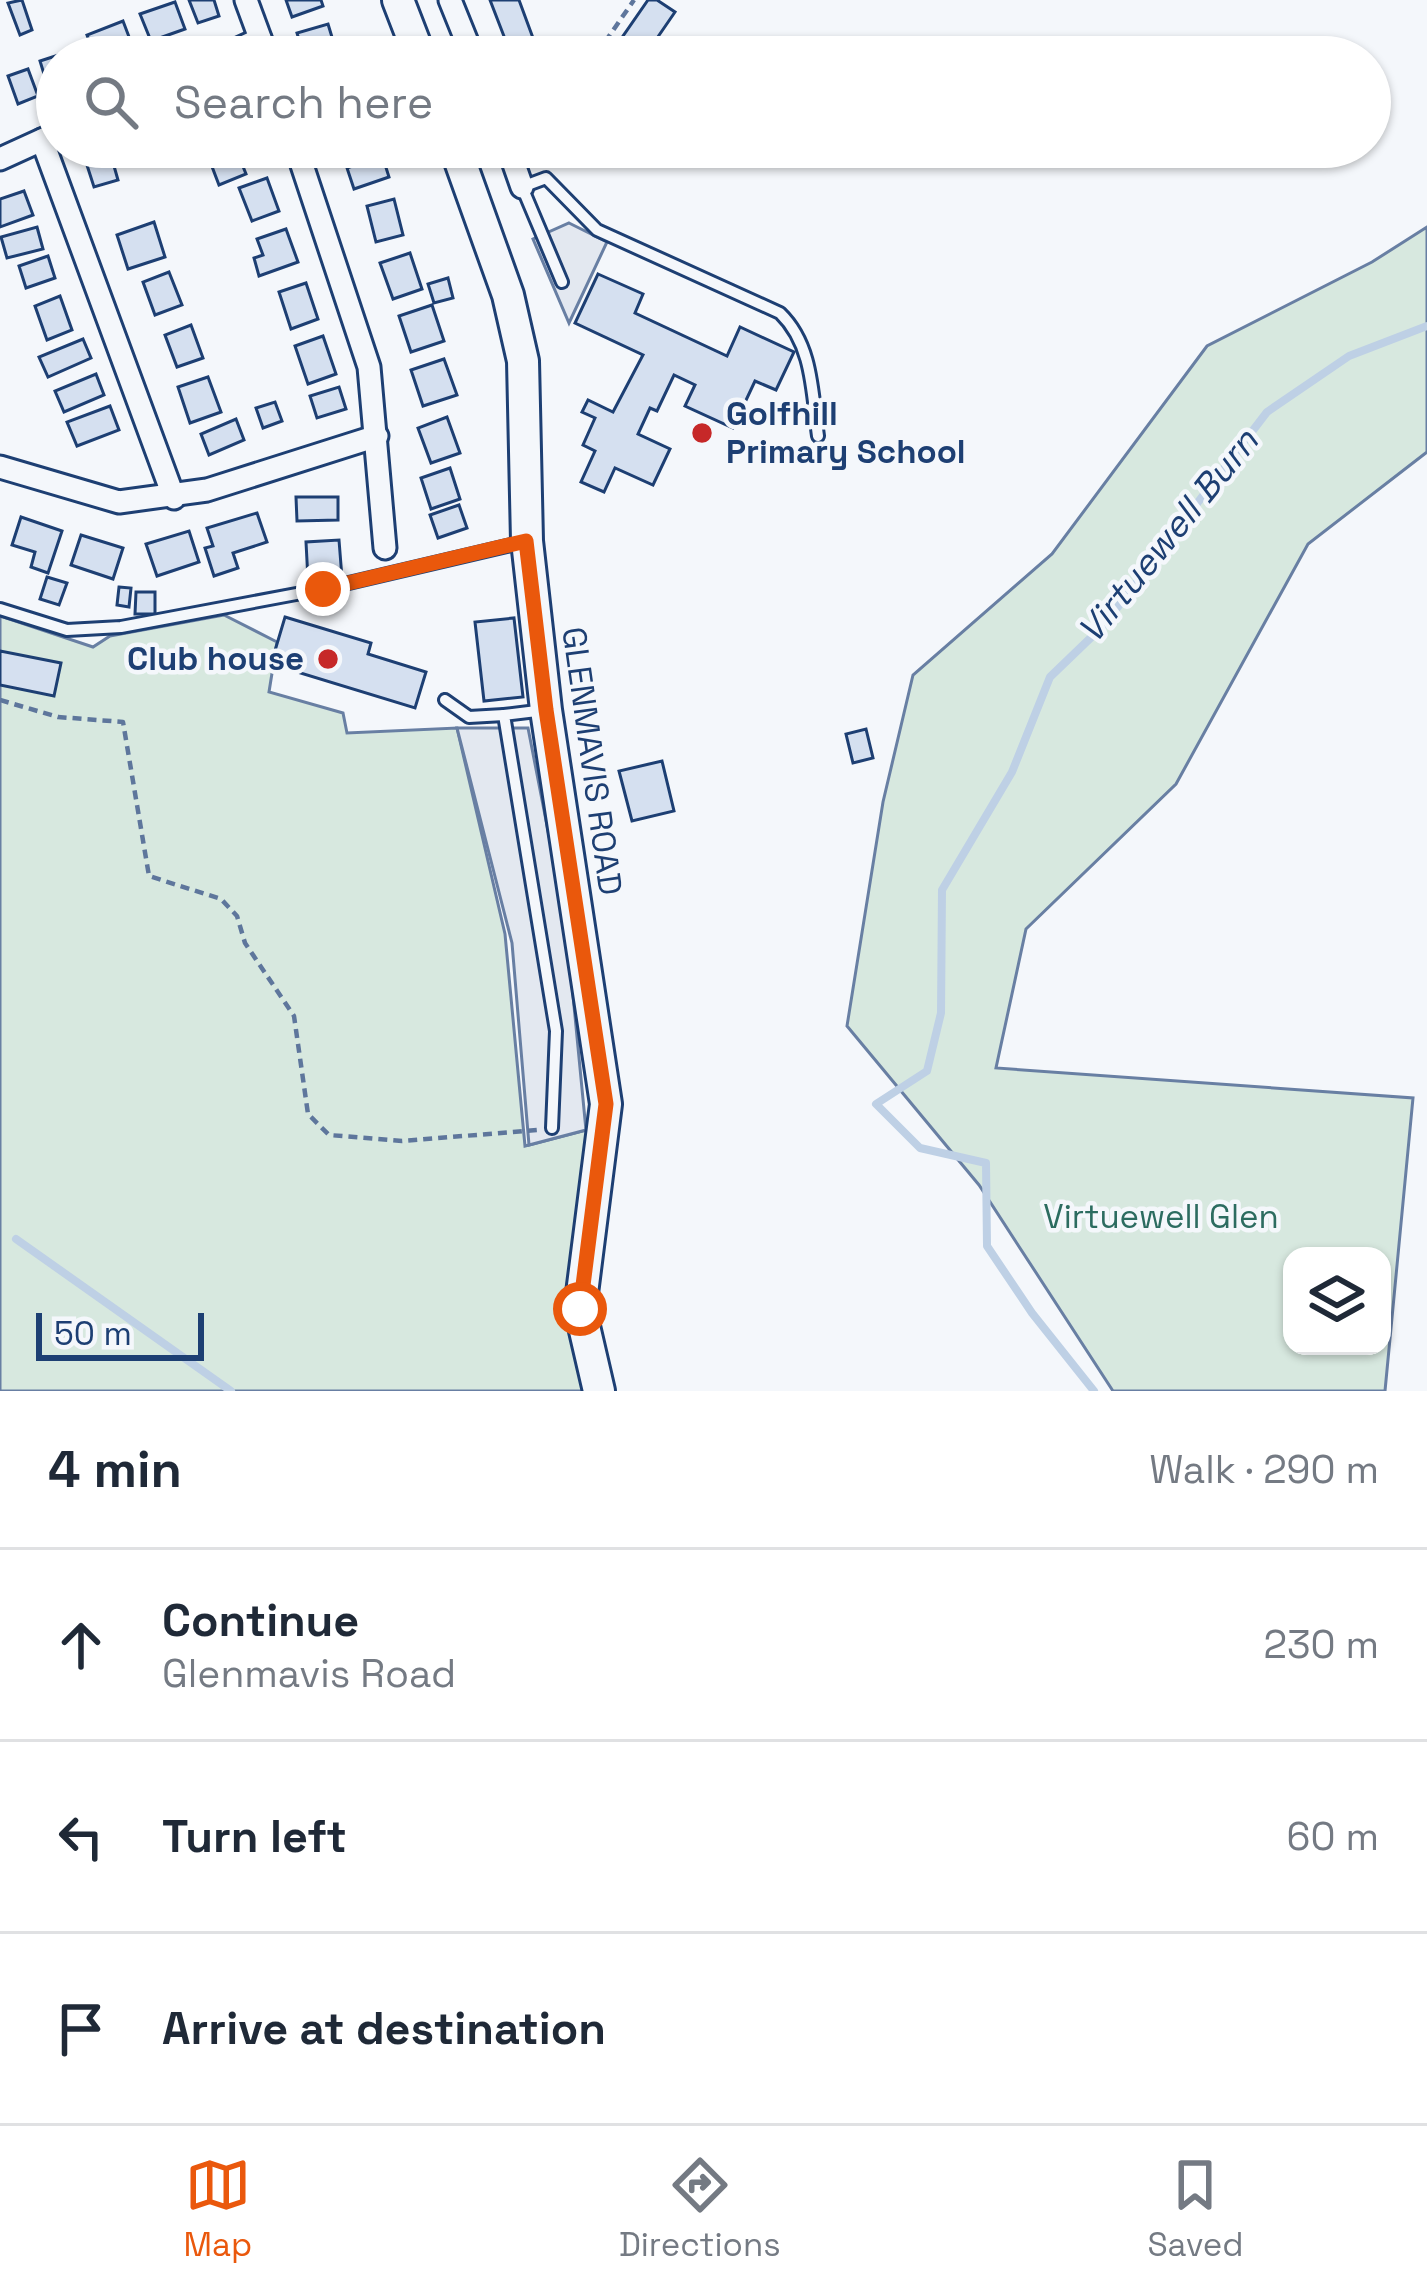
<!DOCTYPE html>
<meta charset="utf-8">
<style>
body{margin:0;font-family:"Space Grotesk",sans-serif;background:#f6f6f7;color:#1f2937}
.controls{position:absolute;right:36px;bottom:36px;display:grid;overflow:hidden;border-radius:24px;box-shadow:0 3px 9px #0004}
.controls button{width:108px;height:108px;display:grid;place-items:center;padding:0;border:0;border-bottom:3px solid #e0e1e3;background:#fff;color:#1f2937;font:60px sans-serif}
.scale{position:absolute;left:36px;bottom:30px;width:168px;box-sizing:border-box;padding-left:12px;border:6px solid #1d3f73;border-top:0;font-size:33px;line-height:42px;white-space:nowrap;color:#1d3f73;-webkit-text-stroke:9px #f4f7fb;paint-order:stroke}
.stop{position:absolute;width:36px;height:36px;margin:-27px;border:9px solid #ea580c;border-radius:50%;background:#fff}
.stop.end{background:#ea580c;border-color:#fff;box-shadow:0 3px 12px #0008}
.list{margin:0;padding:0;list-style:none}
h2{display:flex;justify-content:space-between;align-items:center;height:156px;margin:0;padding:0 48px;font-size:51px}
h2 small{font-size:39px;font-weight:400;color:#747a83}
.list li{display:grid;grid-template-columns:78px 1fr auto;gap:36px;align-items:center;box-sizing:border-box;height:192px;padding:0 48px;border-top:3px solid #e0e1e3}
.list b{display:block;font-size:45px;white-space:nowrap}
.list p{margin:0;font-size:39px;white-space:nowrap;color:#747a83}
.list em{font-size:39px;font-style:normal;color:#747a83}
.icon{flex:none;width:66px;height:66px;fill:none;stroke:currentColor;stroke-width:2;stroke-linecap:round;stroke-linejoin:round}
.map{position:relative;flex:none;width:1427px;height:1391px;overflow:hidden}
.search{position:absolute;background:#fff;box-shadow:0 3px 9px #0004;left:36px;right:36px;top:36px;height:132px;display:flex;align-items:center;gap:30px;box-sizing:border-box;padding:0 42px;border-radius:66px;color:#747a83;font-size:45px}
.sheet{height:732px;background:#fff}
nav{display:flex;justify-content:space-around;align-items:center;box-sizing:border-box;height:168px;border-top:3px solid #e0e1e3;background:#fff;font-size:33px;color:#747a83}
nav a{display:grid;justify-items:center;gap:6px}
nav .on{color:#ea580c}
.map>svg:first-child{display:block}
</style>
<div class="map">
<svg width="1427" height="1391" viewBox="0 0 1427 1391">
<rect width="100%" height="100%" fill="#f4f7fb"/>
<g fill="#d7e8df" stroke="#687fa3" stroke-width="3" fill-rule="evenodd">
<path d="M1427,227v225l-119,92 -132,240 -150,145 -30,139 417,30 -28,293h-272l-134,-206 -132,-159 36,-224 30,-127 139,-121 155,-208 165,-84zM1382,1256v90h-90v-90z"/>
<path d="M224,615l53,27 -8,50 74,21 4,20 110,-5 48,206 20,212 61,-16 5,14 -5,247h-586v-775l93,31 17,-11z"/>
</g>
<g fill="#e3e8f0" stroke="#687fa3" stroke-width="3">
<path d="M569,223l38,19 -38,81 -36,-84z"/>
<path d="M457,728h71l38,195 20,207 -57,15 -17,-202z"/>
</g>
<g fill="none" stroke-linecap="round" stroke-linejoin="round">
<g stroke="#bed0e5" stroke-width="8">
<path d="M16,1239l215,152"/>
<path d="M1094,1391l-62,-78 -45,-67 -1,-83 -66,-15 -44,-44 51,-33 14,-58 1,-123 70,-118 38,-95 54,-52 163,-213 82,-56 78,-30"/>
</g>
</g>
<g fill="#d5e0f0" stroke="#1d3f73" stroke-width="3">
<path d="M22,0l10,30 -12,5 -12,-32z"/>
<path d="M189,0h25l5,16 -21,7z"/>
<path d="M286,0h35l2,6 -31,11z"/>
<path d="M490,0h29l21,57h-28z"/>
<path d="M648,0h9l18,12 -31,45h-25l-7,-5z"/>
<path d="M175,2l10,27 -34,12 -11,-27z"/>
<path d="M123,21l11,29 -20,7h-18l-9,-22z"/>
<path d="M328,24l10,33h-34l-7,-24z"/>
<path d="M71,51l2,6h-16v27l-9,3 -8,-26z"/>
<path d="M28,69l10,27 -20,8 -10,-28z"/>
<path d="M125,147h25l3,11 -23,6z"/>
<path d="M220,147h42l3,9 -23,8 4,10 -27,11 -11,-29 13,-5z"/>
<path d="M110,152l8,28 -24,7 -9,-28z"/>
<path d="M382,155l7,22 -35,12 -7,-21z"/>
<path d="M267,178l12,33 -27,10 -13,-33z"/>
<path d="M24,191l9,24 -33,12v-28z"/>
<path d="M394,199l9,36 -27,7 -9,-36z"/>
<path d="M154,222l11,35 -37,12 -11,-34z"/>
<path d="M37,227l6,22 -36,9 -6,-21z"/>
<path d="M286,229l12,33 -39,14 -5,-18 9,-3 -6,-16z"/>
<path d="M410,253l12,36 -29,10 -13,-36z"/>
<path d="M48,256l7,22 -29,10 -7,-22z"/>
<path d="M169,272l13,33 -27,10 -12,-33z"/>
<path d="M598,274l45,20 -8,19 92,43 13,-29 54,25 -18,38 -21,-9 -22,47 -48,-22 10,-21 -21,-10 -17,36 -7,-3 -12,26 32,15 -17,36 -38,-17 -11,24 -23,-10 14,-31 -12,-6 12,-27 -13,-6 6,-12 25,12 30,-57 -68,-32z"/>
<path d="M448,278l5,20 -19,5 -6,-19z"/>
<path d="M306,283l12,36 -27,10 -12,-37z"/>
<path d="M60,296l12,34 -25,10 -12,-34z"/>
<path d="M432,305l12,36 -33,11 -12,-36z"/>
<path d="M191,325l12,33 -26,9 -12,-32z"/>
<path d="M323,336l13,38 -28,10 -13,-38z"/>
<path d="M83,339l8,19 -43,19 -9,-20z"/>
<path d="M444,359l13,36 -34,11 -12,-36z"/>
<path d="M96,374l8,21 -40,17 -9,-21z"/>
<path d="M208,377l13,35 -31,11 -12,-36z"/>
<path d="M339,387l7,22 -29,9 -7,-22z"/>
<path d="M275,402l7,19 -19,7 -7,-20z"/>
<path d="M110,406l9,24 -42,16 -10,-24z"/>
<path d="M447,417l13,36 -29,10 -13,-35z"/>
<path d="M236,419l8,21 -35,15 -8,-21z"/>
<path d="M450,468l10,31 -29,10 -10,-31z"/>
<path d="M296,497h42v23l-41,1z"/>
<path d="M459,505l8,23 -29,10 -8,-23z"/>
<path d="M257,513l10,29 -34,11 5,15 -24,8 -9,-28 8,-2 -6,-18z"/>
<path d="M21,517l41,14 -14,42 -17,-6 4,-15 -23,-7z"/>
<path d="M189,531l10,31 -42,14 -11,-32z"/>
<path d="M81,535l42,13 -10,31 -42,-14z"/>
<path d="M339,540l3,38 -34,2 -2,-38z"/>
<path d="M47,577l20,6 -8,22 -19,-6z"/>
<path d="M119,587l12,1 -2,19 -12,-2z"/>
<path d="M136,592h19v22h-20z"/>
<path d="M285,617l86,26 -3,11 58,18 -11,36 -144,-44z"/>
<path d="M514,618l9,79 -39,4 -9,-79z"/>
<path d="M0,651l61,12 -7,33 -54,-11z"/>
<path d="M866,729l7,29 -20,5 -7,-29z"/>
<path d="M662,761l12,50 -42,10 -13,-50z"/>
</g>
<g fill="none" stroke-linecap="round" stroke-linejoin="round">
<g stroke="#1d3f73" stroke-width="16">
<g id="lane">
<path d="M562,282l-40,-95 24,-9 51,52 183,83c33,32 32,80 38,123"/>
<path d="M0,609l67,21 54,-3 202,-38 201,-47"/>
<path d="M445,700l24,17 35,-2"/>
<path d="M545,710l-41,5 52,316 -4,97"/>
</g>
</g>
<g stroke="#1d3f73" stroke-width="27">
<g id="street">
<path d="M246,0l21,57"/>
<path d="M450,0l23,57"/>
<path d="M221,57l39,-18"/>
<path d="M42,140l132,358"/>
<path d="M296,147l73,220 16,181"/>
<path d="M508,147l14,40"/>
<path d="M0,159l57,-26"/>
<path d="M0,467l119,35 88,-12 170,-54"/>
</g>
</g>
<g stroke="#1d3f73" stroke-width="36">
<g id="secondary">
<path d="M398,0l22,57"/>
<path d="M455,147l53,148 15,66 4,180 19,169 60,394 -26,205 19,82"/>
</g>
</g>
<g stroke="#5e769c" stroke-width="4.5" stroke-dasharray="9 6" stroke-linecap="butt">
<path d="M605,42l29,-42"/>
<path d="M0,700l58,17 65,5 26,154 72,23 16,17 8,27 49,73 14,98 21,21 73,6 135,-11"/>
</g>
<use href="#lane" stroke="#f4f7fb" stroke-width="10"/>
<use href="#street" stroke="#f4f7fb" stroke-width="21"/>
<use href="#secondary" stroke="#f4f7fb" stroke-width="30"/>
</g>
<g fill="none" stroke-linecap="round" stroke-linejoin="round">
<path stroke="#ea580c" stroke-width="15" d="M323,589l203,-48 20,169 60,394 -26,205"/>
</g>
<g fill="#c62828" stroke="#f4f7fb" stroke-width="4.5">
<circle cx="702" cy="433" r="12"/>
<circle cx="328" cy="659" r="12"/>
</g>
<g text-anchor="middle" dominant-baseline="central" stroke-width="9" stroke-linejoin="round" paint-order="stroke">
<g font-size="33" font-weight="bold" fill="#1d3f73" stroke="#f4f7fb" text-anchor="start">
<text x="726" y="414">Golfhill<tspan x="726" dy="38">Primary School</tspan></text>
<text x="304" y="659" text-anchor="end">Club house</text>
</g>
<g font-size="33" fill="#1d3f73" stroke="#f4f7fb">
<text transform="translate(592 761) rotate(82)">GLENMAVIS ROAD</text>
</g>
<g font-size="33" fill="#2c6c60" stroke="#f4f7fb">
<text x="1161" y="1217">Virtuewell Glen</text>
</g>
<g font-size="36" font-style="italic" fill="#1d3f73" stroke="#f4f7fb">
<text transform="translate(1168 536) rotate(-51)">Virtuewell Burn</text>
</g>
</g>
</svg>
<div class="controls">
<button><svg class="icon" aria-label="layers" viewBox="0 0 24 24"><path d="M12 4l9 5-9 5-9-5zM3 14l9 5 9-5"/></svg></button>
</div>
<div class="scale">50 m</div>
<div class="stop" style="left:580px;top:1309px"></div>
<div class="stop end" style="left:323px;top:589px"></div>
<div class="search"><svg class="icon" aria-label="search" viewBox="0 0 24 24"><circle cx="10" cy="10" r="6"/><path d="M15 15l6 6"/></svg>Search here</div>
</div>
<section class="sheet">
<h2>4 min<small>Walk · 290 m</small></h2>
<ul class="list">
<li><svg class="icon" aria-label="ahead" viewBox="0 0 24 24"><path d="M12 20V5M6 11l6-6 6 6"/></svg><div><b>Continue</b><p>Glenmavis Road</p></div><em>230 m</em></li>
<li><svg class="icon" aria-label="left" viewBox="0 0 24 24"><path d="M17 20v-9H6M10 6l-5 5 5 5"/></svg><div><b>Turn left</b></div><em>60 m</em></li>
<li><svg class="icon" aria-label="arrive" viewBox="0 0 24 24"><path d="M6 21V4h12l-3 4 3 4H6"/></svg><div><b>Arrive at destination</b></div></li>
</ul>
</section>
<nav>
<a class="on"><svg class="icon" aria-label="map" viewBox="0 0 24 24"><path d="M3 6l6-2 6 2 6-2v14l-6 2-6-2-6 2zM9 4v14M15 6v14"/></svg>Map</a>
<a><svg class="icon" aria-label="directions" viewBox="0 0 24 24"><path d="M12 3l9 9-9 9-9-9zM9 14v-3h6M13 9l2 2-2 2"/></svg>Directions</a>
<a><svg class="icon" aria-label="saved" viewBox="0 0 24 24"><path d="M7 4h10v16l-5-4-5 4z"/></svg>Saved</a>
</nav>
